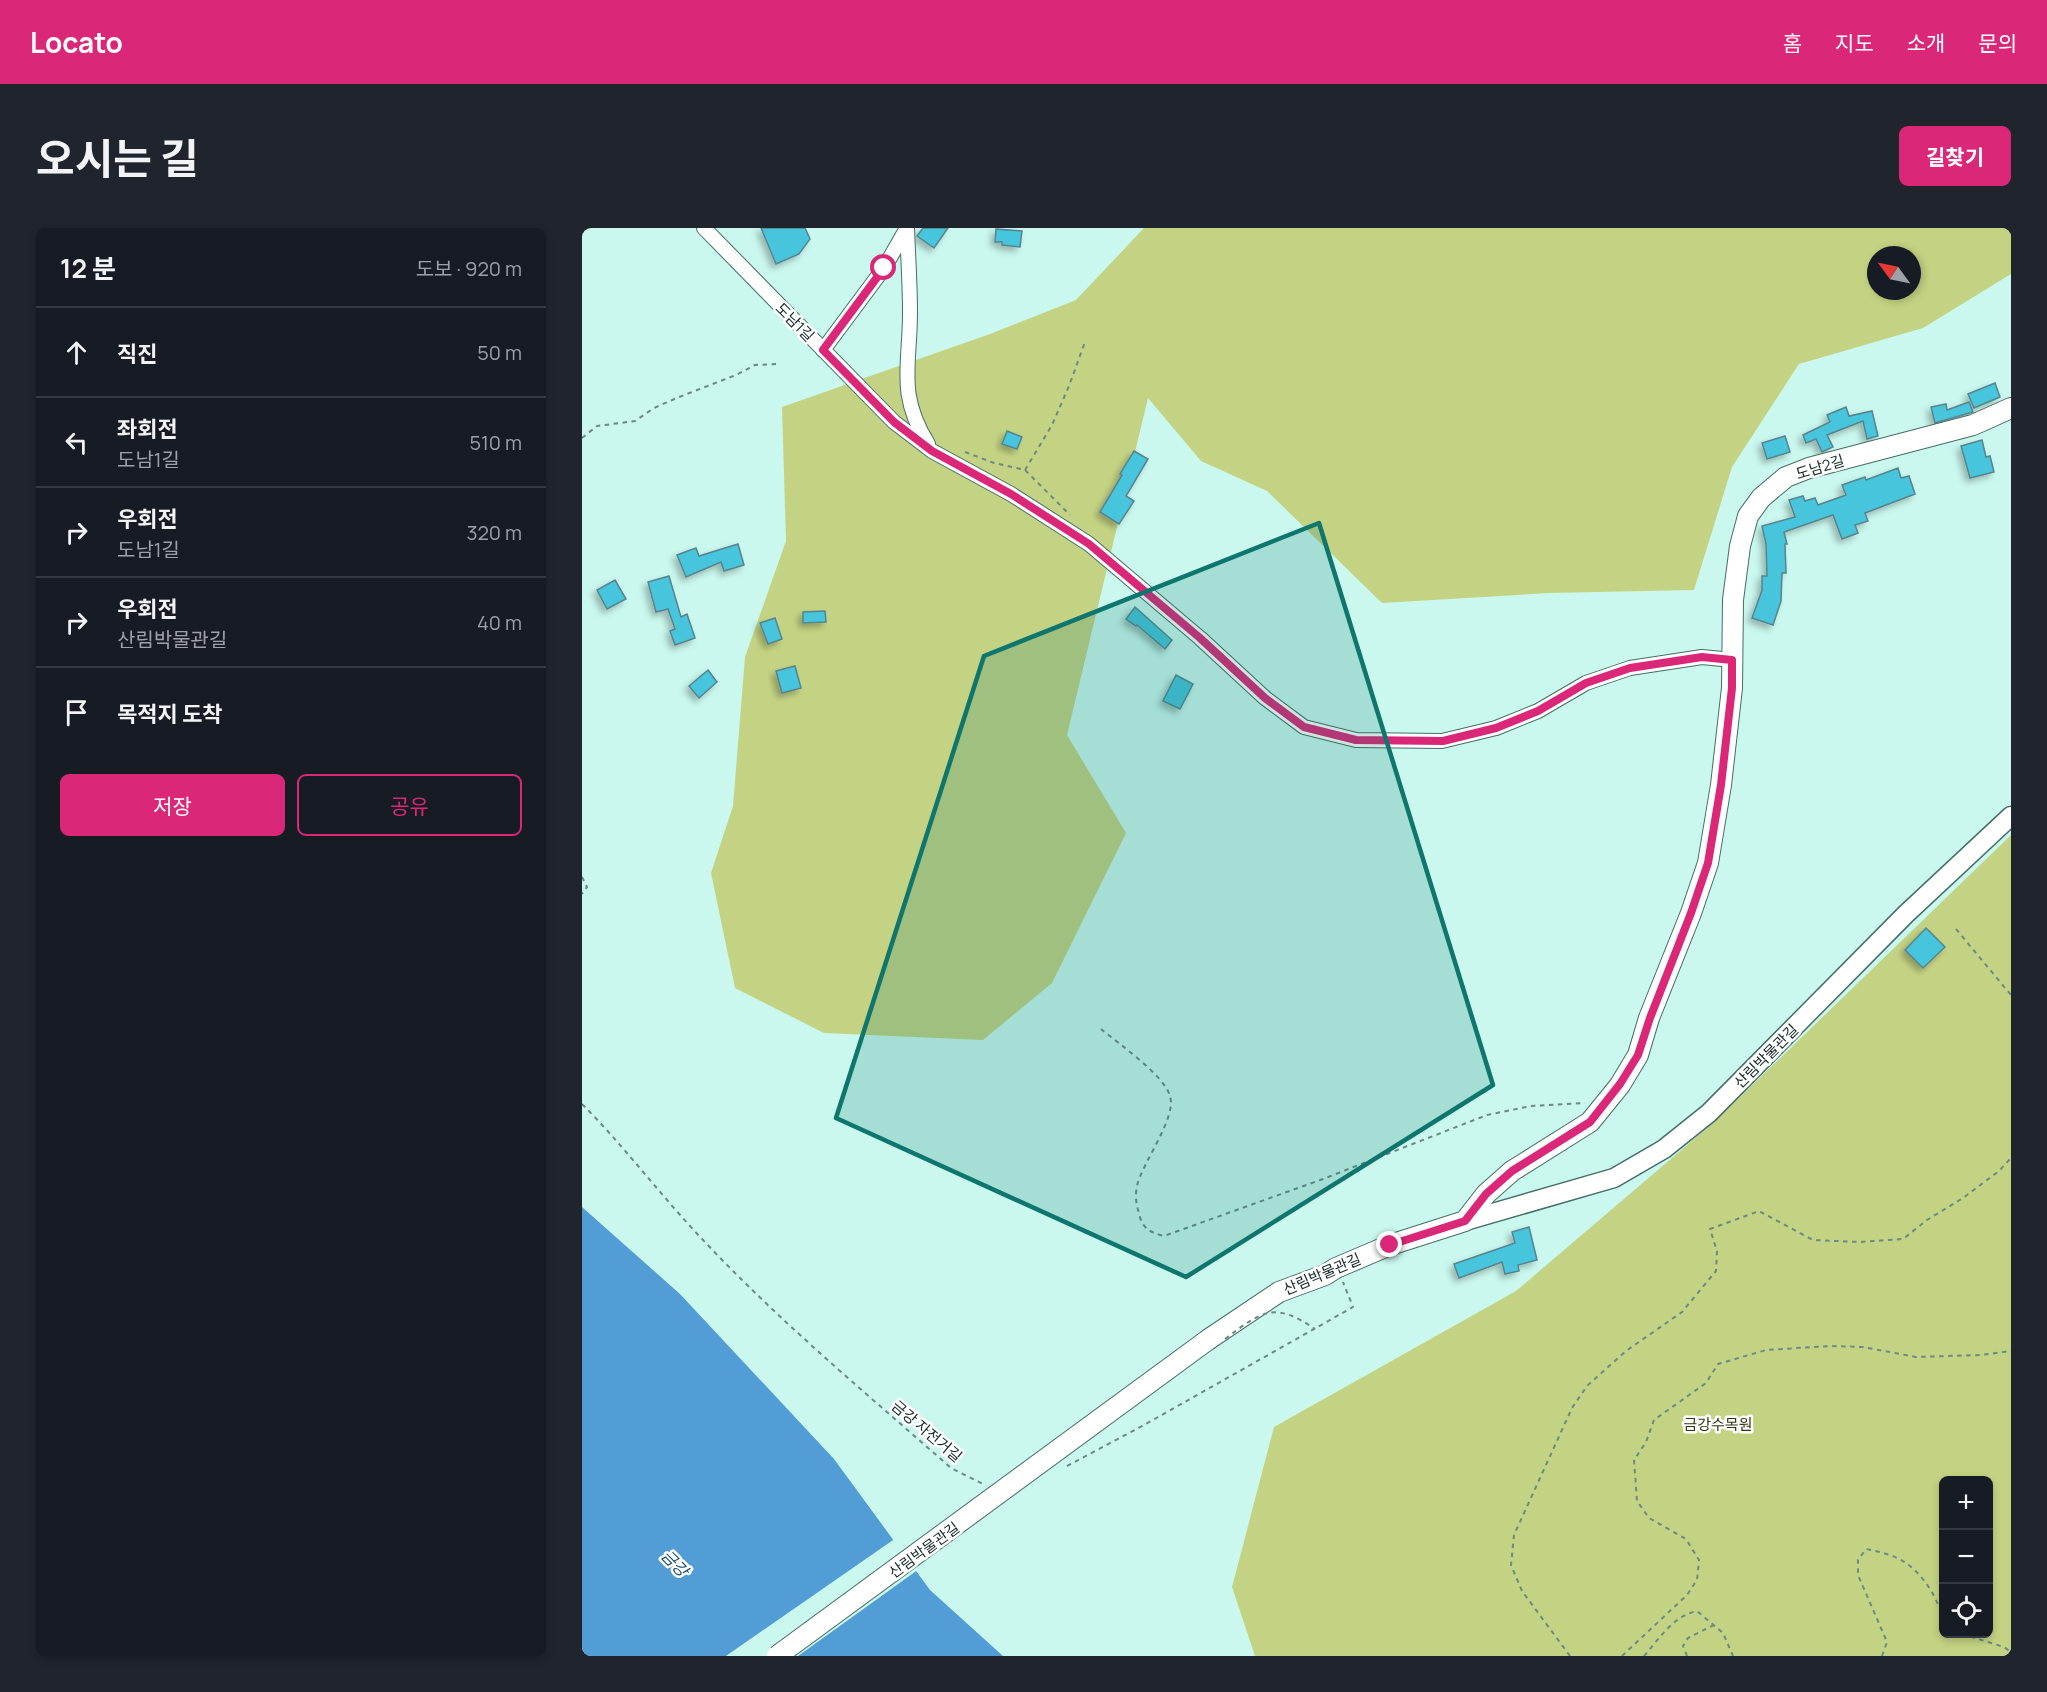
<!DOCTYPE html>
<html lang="ko">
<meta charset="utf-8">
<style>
body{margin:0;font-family:Manrope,"Noto Sans KR",sans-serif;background:#20242c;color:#f1f3f6}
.controls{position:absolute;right:18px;bottom:18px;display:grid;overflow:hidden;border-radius:9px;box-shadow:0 3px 9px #0003}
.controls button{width:54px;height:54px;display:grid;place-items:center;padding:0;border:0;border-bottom:2px solid #363941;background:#171b24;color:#f1f3f6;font:30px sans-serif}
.compass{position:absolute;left:1285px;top:18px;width:54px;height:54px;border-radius:50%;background:#171b24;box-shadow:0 3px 9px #0003;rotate:303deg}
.stop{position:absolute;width:18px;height:18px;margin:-14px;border:4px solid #db2777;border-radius:50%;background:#fff}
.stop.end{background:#db2777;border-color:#fff;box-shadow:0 2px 6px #0008}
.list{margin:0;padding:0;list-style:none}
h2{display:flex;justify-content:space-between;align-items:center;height:78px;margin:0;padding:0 24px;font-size:26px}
h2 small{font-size:20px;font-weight:400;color:#9ea1a6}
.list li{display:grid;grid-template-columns:39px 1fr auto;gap:18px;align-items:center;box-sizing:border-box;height:90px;padding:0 24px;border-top:2px solid #363941}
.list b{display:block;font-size:22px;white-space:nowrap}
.list p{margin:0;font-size:20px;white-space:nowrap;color:#9ea1a6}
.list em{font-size:20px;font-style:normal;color:#9ea1a6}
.actions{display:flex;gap:12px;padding:18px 24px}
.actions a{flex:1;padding:14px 0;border:2px solid #db2777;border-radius:9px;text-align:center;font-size:21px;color:#db2777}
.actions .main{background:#db2777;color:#fff}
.icon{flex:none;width:33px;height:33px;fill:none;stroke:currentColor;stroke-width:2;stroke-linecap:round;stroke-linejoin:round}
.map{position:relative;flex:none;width:1429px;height:1428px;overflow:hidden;border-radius:9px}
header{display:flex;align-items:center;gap:36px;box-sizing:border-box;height:84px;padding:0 30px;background:#db2777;color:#fff}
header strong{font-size:28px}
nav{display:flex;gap:33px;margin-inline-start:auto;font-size:21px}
.intro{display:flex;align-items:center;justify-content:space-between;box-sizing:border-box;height:144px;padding:0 36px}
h1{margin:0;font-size:42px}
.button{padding:15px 27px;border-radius:9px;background:#db2777;color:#fff;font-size:21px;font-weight:700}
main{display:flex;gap:36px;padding:0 36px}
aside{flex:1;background:#171b24;border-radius:9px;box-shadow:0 3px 9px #0003}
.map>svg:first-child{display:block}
</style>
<header>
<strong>Locato</strong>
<nav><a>홈</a><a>지도</a><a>소개</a><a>문의</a></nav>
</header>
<div class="intro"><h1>오시는 길</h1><a class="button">길찾기</a></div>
<main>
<aside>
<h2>12 분<small>도보 · 920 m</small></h2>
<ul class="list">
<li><svg class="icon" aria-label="ahead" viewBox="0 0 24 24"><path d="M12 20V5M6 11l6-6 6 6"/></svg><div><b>직진</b></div><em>50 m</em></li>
<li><svg class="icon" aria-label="left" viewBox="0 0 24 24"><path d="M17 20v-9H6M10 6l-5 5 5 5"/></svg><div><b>좌회전</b><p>도남1길</p></div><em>510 m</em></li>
<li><svg class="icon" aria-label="right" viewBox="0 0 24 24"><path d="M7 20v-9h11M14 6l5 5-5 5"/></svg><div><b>우회전</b><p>도남1길</p></div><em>320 m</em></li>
<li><svg class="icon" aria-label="right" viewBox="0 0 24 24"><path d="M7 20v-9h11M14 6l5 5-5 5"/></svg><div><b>우회전</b><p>산림박물관길</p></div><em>40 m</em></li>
<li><svg class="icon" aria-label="arrive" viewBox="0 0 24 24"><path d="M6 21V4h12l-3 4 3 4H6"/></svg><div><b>목적지 도착</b></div></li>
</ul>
<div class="actions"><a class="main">저장</a><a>공유</a></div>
</aside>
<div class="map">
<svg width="1429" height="1428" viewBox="0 0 1429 1428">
<defs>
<filter id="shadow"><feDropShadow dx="-4" dy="4" stdDeviation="3" flood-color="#0004"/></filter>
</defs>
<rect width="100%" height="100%" fill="#caf8ee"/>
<g fill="#c4d383" fill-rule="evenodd">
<path d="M562,0h867v46l-88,54 -124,36 -67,103 -38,123 -145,3 -167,10 -115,-112 -66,-30 -53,-63 -81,337 59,98 -74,150 -69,57 -159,-7 -89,-45 -24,-115 22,-67 12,-149 41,-116 -4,-134 208,-73 86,-34zM1294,27h36v36h-36z"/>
<path d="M1429,607v821h-756l-23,-69 42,-160 242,-136 197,-168zM1362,1252h44v154h-44z"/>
</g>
<path fill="#539dd6" d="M0,979l98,87 154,165 96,131 73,66h-421z"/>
<path fill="#caf8ee" d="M314,1310l23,31 -121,87h-72z"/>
<g fill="#46c5dd" stroke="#58838c" stroke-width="1.5" filter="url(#shadow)">
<path d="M179,0h44l5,11 -11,15 -23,10z"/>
<path d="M341,0h25l-14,20 -17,-12z"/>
<path d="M414,1l26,2 -2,16 -18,-2v-3h-7z"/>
<path d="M1413,155l5,14 -26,11 -6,-14z"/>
<path d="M1387,174l4,10 -38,11 -4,-16 15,-3 1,6z"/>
<path d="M1264,179l3,9 23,-5 6,25 -11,3 -4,-18 -36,14 6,12 -11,5 -6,-13 -10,4 -3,-8 27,-13 -3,-7z"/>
<path d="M425,203l15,6 -5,12 -15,-5z"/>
<path d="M1203,208l5,16 -23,7 -5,-16z"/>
<path d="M1400,212l4,17 4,-1 4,16 -24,6 -9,-32z"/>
<path d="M552,223l14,8 -22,37 8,5 -15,23 -19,-12 22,-37 -2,-1z"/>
<path d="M1316,240l3,10 8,-2 6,18 -50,19 3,8 -13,4 3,8 -16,6 -9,-24 -49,17 3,12h-2l1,29h-4l-1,28 -8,24 -21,-7 10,-28v-14h5l-1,-32 -4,-18 33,-9 -6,-17 14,-4 2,5 10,-3 3,7 28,-10 -4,-10 23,-8 1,3z"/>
<path d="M156,316l6,21 -20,6 -3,-9 -35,15 -9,-22 19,-7 3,8z"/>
<path d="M87,348l12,41 6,-3 8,24 -20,7 -5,-14 5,-2 -7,-20 -12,3 -8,-30z"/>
<path d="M33,352l11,19 -19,10 -10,-19z"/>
<path d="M553,379l37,33 -7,9 -28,-24 -1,1 -10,-7z"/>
<path d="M243,383l1,11 -23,1v-11z"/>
<path d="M193,390l7,21 -14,5 -8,-21z"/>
<path d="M213,438l6,22 -19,5 -6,-22z"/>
<path d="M126,442l9,12 -18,16 -10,-12z"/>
<path d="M594,447l17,9 -13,25 -17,-8z"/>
<path d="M1344,700l19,19 -22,21 -18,-18z"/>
<path d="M947,999l8,33 -19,5 1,6 -14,3 -3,-12 -43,16 -5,-14 61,-21 -3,-11z"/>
</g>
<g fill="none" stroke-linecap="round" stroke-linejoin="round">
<g stroke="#446e66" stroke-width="16">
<g id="minor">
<path d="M122,0l190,194 38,29 79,43 78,50 111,94 65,60 39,29 52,13 86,1 54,-13 42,-17 48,-28 44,-15 72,-11 30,3"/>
<path d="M325,0c1,28 3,56 3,85 0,53 -13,81 18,131"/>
<path d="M241,122l61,-82 23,-40"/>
</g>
</g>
<g stroke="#446e66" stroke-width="21">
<path id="tertiary" d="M883,993l149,-43 50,-29 45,-36 197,-199 105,-98"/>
</g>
<g stroke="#446e66" stroke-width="22">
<path id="secondary" d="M627,1111l70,-47 46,-17 11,-7 54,-23 75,-24 21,-27 26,-23 78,-49 30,-37 18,-30 11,-37 42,-105 17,-50 13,-78 11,-97 1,-88 7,-54 8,-30 13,-18 25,-21 23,-9 164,-43 38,-17"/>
</g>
<g stroke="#6b8a84" stroke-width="2" stroke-dasharray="4.5 4.5" stroke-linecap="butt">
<path d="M0,210l15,-12 38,-5 19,-13 25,-11 57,-22 19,-10 24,-1"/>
<path d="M383,224l29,11 31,7 45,45"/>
<path d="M443,242l27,-45 17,-39 16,-44"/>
<path d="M0,649l5,10 -5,7"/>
<path d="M1374,701l55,66"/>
<path d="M519,801c18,15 63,46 69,67 7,22 -28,67 -33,90 -2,10 -1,18 2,27 3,15 10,19 25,23l159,-57 164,-64 44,-9 54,-3"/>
<path d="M0,876c43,43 79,92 121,136 77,82 164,154 248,228l32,16"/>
<path d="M485,1238l77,-41 209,-118 -10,-25"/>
<path d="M1380,1406l42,13 7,5"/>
<path d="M988,1428l-48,-65 -11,-26 3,-30 58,-127 15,-22 39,-35 56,-39 34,-41 1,-20 -7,-22 49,-18 54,29 47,2 43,-3 24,-19 36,-22 36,-27 12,-13"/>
<path d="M1040,1428l65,-61 10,-15 2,-20 -13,-21 -37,-21 -12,-17 -3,-41 12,-18 8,-22 52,-37 12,-19 48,-14 64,-4 33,1 53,10 65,-2 30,-4"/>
<path d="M1062,1428c16,-18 29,-40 53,-45l26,22 10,23"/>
<path d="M1105,1428l-4,-10 5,-8 26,-13"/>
<path d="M1300,1428l5,-14 -29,-67v-15l8,-11c31,6 46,13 64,40 5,8 8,17 14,25"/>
</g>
<use href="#minor" stroke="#fff" stroke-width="14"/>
<use href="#tertiary" stroke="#fff" stroke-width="18"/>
<use href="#secondary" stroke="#fff" stroke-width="20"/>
<g stroke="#446e66" stroke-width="22" stroke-linecap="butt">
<path id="secondary-bridge" d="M195,1428l432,-317"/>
</g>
<path stroke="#6b8a84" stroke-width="2" stroke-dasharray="4.5 4.5" stroke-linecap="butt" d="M643,1111c37,-28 49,-38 90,-10"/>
<use href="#secondary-bridge" stroke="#fff" stroke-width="20"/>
</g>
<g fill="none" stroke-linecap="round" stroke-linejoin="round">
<path stroke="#db2777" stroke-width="8" d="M302,40l-61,82 71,72 38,29 79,43 78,50 111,94 65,60 39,29 52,13 87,1 53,-13 42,-17 48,-28 44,-15 72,-11 30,3v28l-11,97 -13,78 -17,50 -41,105 -12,37 -18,29 -30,38 -78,49 -26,23 -21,27 -75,24"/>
</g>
<path fill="#0f766e" fill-opacity="0.2" stroke="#0f766e" stroke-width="4.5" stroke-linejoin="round" d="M737,295l174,562 -307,192 -350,-159 148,-462z"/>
<g text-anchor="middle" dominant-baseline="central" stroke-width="5" stroke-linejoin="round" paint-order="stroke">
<g font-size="15" fill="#172926" stroke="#fff">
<text transform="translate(213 94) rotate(45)">도남1길</text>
<text transform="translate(1238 239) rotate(-17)">도남2길</text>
<text transform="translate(1184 828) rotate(-45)">산림박물관길</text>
<text transform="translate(740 1046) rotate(-23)">산림박물관길</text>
<text transform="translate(345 1203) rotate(40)">금강 자전거길</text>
<text transform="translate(342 1322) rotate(-36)">산림박물관길</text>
</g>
<g font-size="15" fill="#313712" stroke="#fff">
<text x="1136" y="1196">금강수목원</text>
</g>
<g font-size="16" font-style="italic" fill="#164d74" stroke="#fff">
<text transform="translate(93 1335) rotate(45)">금강</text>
</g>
</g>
</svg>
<div class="controls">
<button>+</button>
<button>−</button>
<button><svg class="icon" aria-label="locate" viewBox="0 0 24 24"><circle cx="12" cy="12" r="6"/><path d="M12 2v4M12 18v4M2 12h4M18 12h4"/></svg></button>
</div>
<svg class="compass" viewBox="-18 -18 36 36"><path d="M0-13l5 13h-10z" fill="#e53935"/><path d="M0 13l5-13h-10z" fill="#9ea1a6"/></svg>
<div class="stop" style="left:302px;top:40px"></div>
<div class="stop end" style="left:808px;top:1017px"></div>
</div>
</main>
